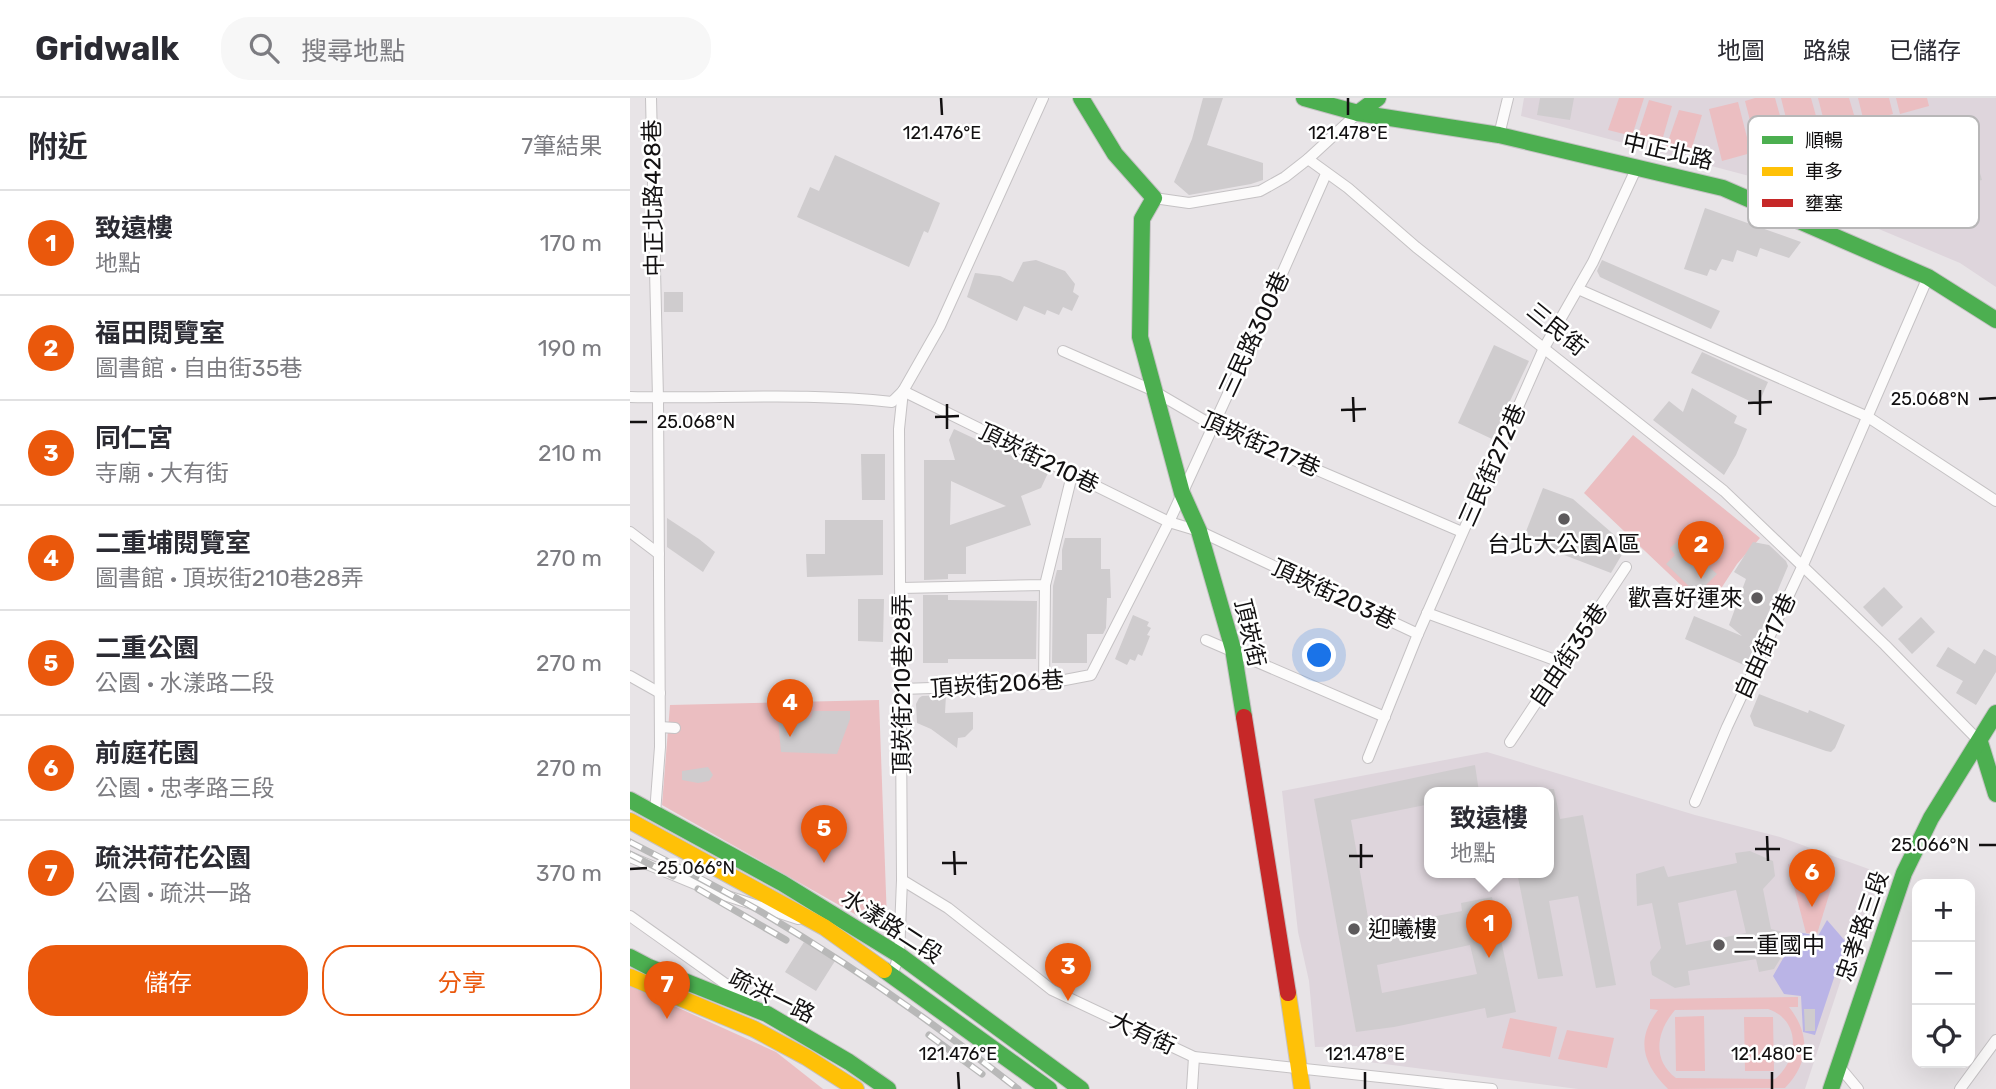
<!DOCTYPE html>
<html lang="zh-TW">
<meta charset="utf-8">
<style>
body{margin:0;font-family:Rubik,"Noto Sans TC",sans-serif;background:#f7f7f7;color:#2b2b33}
.controls{position:absolute;right:21px;bottom:21px;display:grid;overflow:hidden;border-radius:14px;box-shadow:0 7px 28px #0002}
.controls button{width:63px;height:63px;display:grid;place-items:center;padding:0;border:0;border-bottom:2px solid #e1e1e2;background:#fff;color:#2b2b33;font:35px sans-serif}
.you{position:absolute;left:690px;top:558px;width:24px;height:24px;margin:-18px;border:5px solid #fff;border-radius:50%;background:#1a73e8;box-shadow:0 0 0 10px #1a73e833}
.badge{display:grid;place-items:center;width:46px;height:46px;border-radius:50%;background:#ea580c;color:#fff;font-size:23px;font-weight:700}
.pin{position:absolute;translate:-50% -58px;filter:drop-shadow(0 2px 4px #0008)}
.pin::after{content:'';position:absolute;top:37px;width:24px;height:21px;background:inherit;clip-path:polygon(0 0,100% 0,50% 100%)}
.popup{position:absolute;left:794px;top:689px;width:130px;height:91px;box-sizing:border-box;display:grid;place-content:center;border-radius:14px;background:#fff;filter:drop-shadow(0 2px 5px #0005);font-size:23px;white-space:nowrap;color:#7c7c81}
.popup b{font-size:26px;color:#2b2b33}
.popup::after{content:'';position:absolute;left:50%;top:100%;margin-left:-14px;border:14px solid transparent;border-top-color:#fff}
.list{margin:0;padding:0;list-style:none}
h2{display:flex;justify-content:space-between;align-items:center;height:91px;margin:0;padding:0 28px;font-size:30px}
h2 small{font-size:23px;font-weight:400;color:#7c7c81}
.list li{display:grid;grid-template-columns:46px 1fr auto;gap:21px;align-items:center;box-sizing:border-box;height:105px;padding:0 28px;border-top:2px solid #e1e1e2}
.list b{display:block;font-size:26px;white-space:nowrap}
.list p{margin:0;font-size:23px;white-space:nowrap;color:#7c7c81}
.list em{font-size:23px;font-style:normal;color:#7c7c81}
.actions{display:flex;gap:14px;padding:21px 28px}
.actions a{flex:1;padding:16px 0;border:2px solid #ea580c;border-radius:28px;text-align:center;font-size:24px;color:#ea580c}
.actions .main{background:#ea580c;color:#fff}
.icon{flex:none;width:38px;height:38px;fill:none;stroke:currentColor;stroke-width:2;stroke-linecap:round;stroke-linejoin:round}
.map{position:relative;flex:none;width:1366px;height:991px;overflow:hidden}
header{display:flex;align-items:center;gap:42px;box-sizing:border-box;height:98px;padding:0 35px;background:#fff;border-bottom:2px solid #e1e1e2}
header strong{font-size:33px}
nav{display:flex;gap:38px;margin-inline-start:auto;font-size:24px}
.search{width:490px;height:63px;background:#f7f7f7;display:flex;align-items:center;gap:18px;box-sizing:border-box;padding:0 24px;border-radius:28px;color:#7c7c81;font-size:26px}
main{display:flex}
aside{flex:1;background:#fff}
.map>svg:first-child{display:block}
</style>
<header>
<strong>Gridwalk</strong>
<div class="search"><svg class="icon" aria-label="search" viewBox="0 0 24 24"><circle cx="10" cy="10" r="6"/><path d="M15 15l6 6"/></svg>搜尋地點</div>
<nav><a>地圖</a><a>路線</a><a>已儲存</a></nav>
</header>
<main>
<aside>
<h2>附近<small>7筆結果</small></h2>
<ul class="list">
<li><span class="badge">1</span><div><b>致遠樓</b><p>地點</p></div><em>170 m</em></li>
<li><span class="badge">2</span><div><b>福田閱覽室</b><p>圖書館 · 自由街35巷</p></div><em>190 m</em></li>
<li><span class="badge">3</span><div><b>同仁宮</b><p>寺廟 · 大有街</p></div><em>210 m</em></li>
<li><span class="badge">4</span><div><b>二重埔閱覽室</b><p>圖書館 · 頂崁街210巷28弄</p></div><em>270 m</em></li>
<li><span class="badge">5</span><div><b>二重公園</b><p>公園 · 水漾路二段</p></div><em>270 m</em></li>
<li><span class="badge">6</span><div><b>前庭花園</b><p>公園 · 忠孝路三段</p></div><em>270 m</em></li>
<li><span class="badge">7</span><div><b>疏洪荷花公園</b><p>公園 · 疏洪一路</p></div><em>370 m</em></li>
</ul>
<div class="actions"><a class="main">儲存</a><a>分享</a></div>
</aside>
<div class="map">
<svg width="1366" height="991" viewBox="0 0 1366 991">
<rect width="100%" height="100%" fill="#e8e4e7"/>
<g fill="#ded5dc" fill-rule="evenodd">
<path d="M894,0h472v189l-36,-24 -203,-85 -236,-62z"/>
<path d="M857,654l208,63 85,22 97,35 4,8 -22,45 -54,164h-227l-209,-27 -12,-16 -42,1 -6,-66 -11,-49 -16,-141zM800,694h118v80h-118z"/>
</g>
<g fill="#ebbec1" fill-rule="evenodd">
<path d="M989,0h25l-12,38 -24,-6z"/>
<path d="M1125,0h20l13,46 -30,8 -13,-51z"/>
<path d="M1151,0h30l10,36 -29,8z"/>
<path d="M1188,0h31l8,27 -30,8z"/>
<path d="M1228,0h31l4,16 -29,8z"/>
<path d="M1266,0h31l2,8 -29,8z"/>
<path d="M1019,2l23,6 -11,38 -24,-7z"/>
<path d="M1108,4l13,51 -29,8 -13,-52z"/>
<path d="M1049,12l23,5 -12,39 -24,-7z"/>
<path d="M1003,337l127,103 -23,26 -30,46 -123,-117z"/>
<path d="M249,602l8,221 -18,1 -207,-117 8,-100z"/>
<path d="M1158,766l45,18 -16,52 -11,-1z"/>
<path d="M0,888l146,66 47,37h-193z"/>
<path d="M1168,899v10h-9c22,28 20,56 -4,81l-117,1c-25,-25 -33,-49 -10,-79l-8,-1v-10zM1138,911c33,11 31,50 7,70l-99,-1c-24,-18 -20,-46 -1,-68z"/>
<path d="M1074,918l1,55h-29l-1,-54z"/>
<path d="M1114,919h29l1,54h-29z"/>
<path d="M880,920l47,9 -7,30 -48,-9z"/>
<path d="M937,932l47,8 -7,30 -49,-9z"/>
</g>
<path fill="#bab4e6" d="M1197,822l19,22 -31,93 -12,-3 -2,-36 -17,-2 -11,-18 25,-44 20,4z"/>
<g fill="#cfccce" fill-rule="evenodd">
<path d="M573,0h20l-16,47 56,18v17l-12,4 -62,11 -15,-13 18,-43z"/>
<path d="M910,0h34l-4,22 -33,-5z"/>
<path d="M1343,51l9,31 -18,4 4,14 -18,5 2,4 -36,9 -1,-4 -18,4 -4,-12 -14,4 -10,-30 70,-15 -1,-4z"/>
<path d="M1171,53l4,14 -5,1 5,18 -16,4 -9,-31z"/>
<path d="M205,57l105,48 -12,30 -4,-2 -15,36 -112,-50 13,-30 9,4z"/>
<path d="M1075,110l96,34 -12,16 -29,-10 -3,9 -20,-7 -4,12 -11,-3 -6,12 -6,-2 -3,7 -23,-7z"/>
<path d="M406,162l29,11 10,13 -2,8 6,4 -7,15 -9,-4 -4,8 -12,-5 -2,5 -21,-9 -7,15 -50,-24 8,-24 25,3 13,6 10,-20z"/>
<path d="M972,162l118,51 -9,18 -111,-52 -3,-6z"/>
<rect x="34" y="194" width="19" height="20"/>
<path d="M864,247l35,16 -37,78 -34,-16z"/>
<path d="M1072,254l66,30 -10,23 -67,-32z"/>
<path d="M1062,290l45,28 -3,7 13,6 -11,26 -12,20 -71,-55 16,-19 14,11z"/>
<path d="M324,331l94,44 -7,15 -20,8 10,29 -65,22v27h-18v5l-24,1v-120h31l-6,-20zM321,383l55,25 -56,19z"/>
<path d="M231,356h24v46h-23z"/>
<path d="M913,390l30,11 54,47 -16,27 -88,-34z"/>
<path d="M37,420l32,21 16,13 -12,20 -36,-25z"/>
<path d="M195,422h58v55l-76,2 -1,-23h19z"/>
<path d="M435,440h36v31h9l1,29h-4l-1,30 -3,6h-16v29h-35l1,-77 4,-16h5v-20z"/>
<path d="M1049,442l38,34 -20,20 -31,-30 9,-9 -5,-7z"/>
<path d="M1123,444l16,3 17,16 2,5 -42,100 -61,-27 9,-23 48,20 -13,-11 17,-46 -12,-7z"/>
<path d="M1254,489l19,20 -21,20 -19,-20z"/>
<path d="M293,497h25v5l89,1 -1,58h-88v4h-25z"/>
<path d="M228,501h26l-1,43 -25,-1z"/>
<path d="M503,517l16,7 -2,4 4,2 -4,7 3,1 -8,20 -4,-2 -3,7 -5,-2 -3,6 -12,-6z"/>
<path d="M1291,519l14,15 -23,22 -14,-15z"/>
<path d="M1318,549l27,17 9,-15 12,7v16l-20,33 -20,-12 7,-12 -27,-15z"/>
<path d="M1129,596l49,19 1,-3 36,15 -10,23 -4,4 -5,-1 -72,-25 -4,-10z"/>
<path d="M316,597l-1,18 28,-1v17l-8,8 -7,1 -1,10 -26,-19 -14,-6 -1,-19 3,-6 3,-2z"/>
<path d="M183,613h37v8l-13,35 -56,-2 -3,-33 33,-1z"/>
<path d="M845,667l4,27h-49v12l-79,16 19,109 92,-18 -1,-8 31,-6 24,115 -29,6 -2,-10 -91,19 -38,5 -42,-233zM840,847l7,29 -95,19 -5,-28z"/>
<path d="M78,669l5,8 -4,6 -11,2 -16,-3v-9z"/>
<path d="M919,691h5l6,30 23,-4 33,170 -20,3 -18,-92 -29,5 14,75 -25,3 -21,-107h32z"/>
<path d="M1120,753l23,10 2,15 -12,13 8,40 15,4 2,13 -14,23 -15,3 -3,-13 -68,12 2,14 -15,3 -23,-13 -2,-13 11,-14 -9,-45 -15,3 -1,-32 28,-8 4,11 69,-14 -2,-10zM1106,792l10,43 -60,12 -8,-42z"/>
<path d="M174,844l31,19 -19,30 -31,-19z"/>
<path d="M1174,911h11v22h-10z"/>
</g>
<g fill="none" stroke-linecap="round" stroke-linejoin="round">
<g stroke="#c5c2c4" stroke-width="12">
<g id="street">
<path d="M21,0l7,300 2,349 -5,66"/>
<path d="M869,37l9,-37"/>
<path d="M678,61l40,29 68,59 308,244 161,154 95,97"/>
<path d="M524,100l35,5 71,-12 25,-14 23,-18 50,-46"/>
<path d="M948,191l290,128 128,84"/>
<path d="M433,253l89,39 60,35 250,107"/>
<path d="M273,293l266,131 30,9 219,103 126,-286 49,-86 44,-95"/>
<path d="M0,299c88,2 175,-5 262,5l11,-11 37,-65 103,-228"/>
<path d="M0,434l29,22"/>
<path d="M271,490l144,-3 27,-110"/>
<path d="M797,515l136,50"/>
<path d="M576,542l179,77"/>
<path d="M0,578l30,17"/>
<path d="M414,586l1,-99"/>
<path d="M272,591l142,-5 47,-9 78,-153 86,-187 71,-161"/>
<path d="M30,629l15,1"/>
<path d="M880,644l116,-175"/>
<path d="M738,660l50,-124"/>
<path d="M1065,704l32,-75 76,-162 125,-288"/>
<path d="M0,759l82,34 86,28"/>
<path d="M272,782l46,28 104,82 142,67 298,32"/>
<path d="M0,818l121,86"/>
<path d="M262,878l7,-21 3,-75 -3,-451 4,-38"/>
<path d="M1208,967l20,24"/>
<path d="M562,991l2,-32"/>
<path d="M1330,991l36,-49"/>
</g>
</g>
<g stroke="#c5c2c4" stroke-width="18">
<g id="fast">
<path d="M451,0l34,56 39,44 -12,21 -2,118 42,156 17,38 34,118 11,68"/>
<path d="M674,0l54,15 141,22 224,53 205,89 68,43"/>
<path d="M728,15l20,-15"/>
<path d="M1350,644l16,52"/>
<path d="M0,702l152,83 117,72 182,134"/>
<path d="M0,859l19,10 118,47 82,48 39,27"/>
<path d="M254,872l165,119"/>
<path d="M1201,991l73,-216 27,-55 65,-105"/>
</g>
</g>
<g stroke="#c5c2c4" stroke-width="18">
<g id="slow">
<path d="M0,723l194,106 60,43"/>
<path d="M0,879l124,52 52,28 50,32"/>
<path d="M658,895l14,96"/>
</g>
</g>
<g stroke="#c5c2c4" stroke-width="18">
<path id="jam" d="M614,619l44,276"/>
</g>
<use href="#street" stroke="#fcfbfb" stroke-width="10"/>
<use href="#fast" stroke="#4caf50" stroke-width="16"/>
<use href="#slow" stroke="#ffc107" stroke-width="16"/>
<use href="#jam" stroke="#c62828" stroke-width="16"/>
<g stroke="#b8b8b8" stroke-width="7">
<g id="rail">
<path d="M0,744c43,22 86,44 128,68 90,53 178,114 260,179"/>
<path d="M0,756l43,22"/>
<path d="M68,791l88,51"/>
<path d="M299,937l53,39"/>
</g>
</g>
<use href="#rail" stroke="#fff" stroke-width="4.5" stroke-dasharray="13" stroke-linecap="butt"/>
</g>
<path fill="none" stroke="#121011" stroke-width="2.5" d="M311,0l1,17M718,0v17M1130,292v25M723,299l1,25M1349,301l17,-1M1118,305l24,-1M317,306v25M711,312l25,-1M305,319l24,-1M0,324h17M1137,738l1,25M731,746v24M1349,747h17M1125,751h25M324,753l1,24M719,758h24M312,765h25M0,771l17,-1M328,974l1,17M735,974v17M1142,974v17"/>
<g fill="#5d5a5c" stroke="#fff" stroke-width="2.5">
<circle cx="934" cy="421" r="7"/>
<circle cx="1127" cy="500" r="7"/>
<circle cx="724" cy="831" r="7"/>
<circle cx="1089" cy="847" r="7"/>
</g>
<g text-anchor="middle" dominant-baseline="central" stroke-width="5" stroke-linejoin="round" paint-order="stroke">
<g font-size="23" fill="#121011" stroke="#fff">
<text transform="translate(1038 53) rotate(13)">中正北路</text>
<text transform="translate(23 100) rotate(-91)">中正北路428巷</text>
<text transform="translate(927 231) rotate(39)">三民街</text>
<text transform="translate(624 236) rotate(-65)">三民路300巷</text>
<text transform="translate(631 346) rotate(24)">頂崁街217巷</text>
<text transform="translate(409 360) rotate(26)">頂崁街210巷</text>
<text transform="translate(862 367) rotate(-66)">三民街272巷</text>
<text transform="translate(704 496) rotate(25)">頂崁街203巷</text>
<text transform="translate(620 535) rotate(77)">頂崁街</text>
<text transform="translate(1135 548) rotate(-65)">自由街17巷</text>
<text transform="translate(938 557) rotate(-56)">自由街35巷</text>
<text transform="translate(272 586) rotate(-90)">頂崁街210巷28弄</text>
<text transform="translate(367 586) rotate(-4)">頂崁街206巷</text>
<text transform="translate(262 828) rotate(33)">水漾路二段</text>
<text transform="translate(1232 828) rotate(-71)">忠孝路三段</text>
<text transform="translate(142 898) rotate(26)">疏洪一路</text>
<text transform="translate(513 935) rotate(25)">大有街</text>
</g>
<g font-size="23" fill="#121011" stroke="#fff" text-anchor="start">
<text x="934" y="446" text-anchor="middle">台北大公園A區</text>
<text x="1113" y="500" text-anchor="end">歡喜好運來</text>
<text x="738" y="831">迎曦樓</text>
<text x="1103" y="847">二重國中</text>
</g>
</g>
<rect x="1118" y="18" width="231" height="112" rx="10" fill="#fff" stroke="#b8b7b8" stroke-width="2"/>
<rect x="1132" y="38" width="31" height="8" fill="#4caf50"/>
<rect x="1132" y="69" width="31" height="9" fill="#ffc107"/>
<rect x="1132" y="101" width="31" height="8" fill="#c62828"/>
<g font-size="19" fill="#121011">
<text x="1175" y="49">順暢</text>
<text x="1175" y="80">車多</text>
<text x="1175" y="112">壅塞</text>
</g>
<g font-size="18" text-anchor="middle" fill="#121011" stroke="#fff" stroke-width="5" stroke-linejoin="round" paint-order="stroke">
<text x="312" y="41">121.476°E</text>
<text x="718" y="41">121.478°E</text>
<text x="1300" y="307">25.068°N</text>
<text x="66" y="330">25.068°N</text>
<text x="1300" y="753">25.066°N</text>
<text x="66" y="776">25.066°N</text>
<text x="328" y="962">121.476°E</text>
<text x="735" y="962">121.478°E</text>
<text x="1142" y="962">121.480°E</text>
</g>
</svg>
<div class="controls">
<button>+</button>
<button>−</button>
<button><svg class="icon" aria-label="locate" viewBox="0 0 24 24"><circle cx="12" cy="12" r="6"/><path d="M12 2v4M12 18v4M2 12h4M18 12h4"/></svg></button>
</div>
<div class="you"></div>
<div class="pin badge" style="left:859px;top:860px">1</div>
<div class="popup"><b>致遠樓</b>地點</div>
<div class="pin badge" style="left:1071px;top:481px">2</div>
<div class="pin badge" style="left:438px;top:903px">3</div>
<div class="pin badge" style="left:160px;top:639px">4</div>
<div class="pin badge" style="left:194px;top:765px">5</div>
<div class="pin badge" style="left:1182px;top:809px">6</div>
<div class="pin badge" style="left:37px;top:921px">7</div>
</div>
</main>
